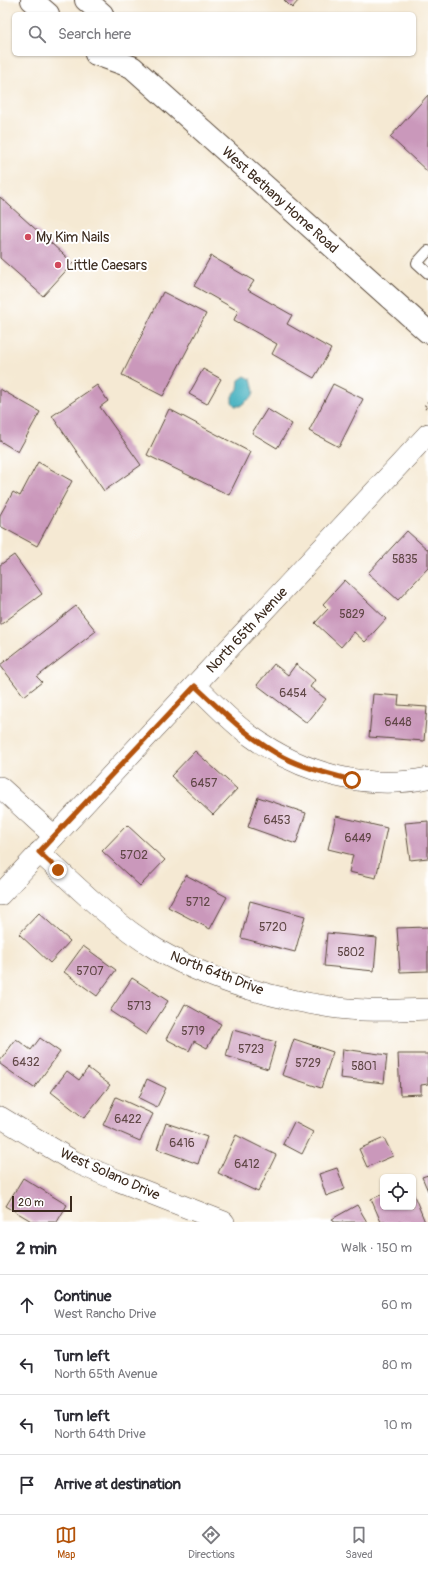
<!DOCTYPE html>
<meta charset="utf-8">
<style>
body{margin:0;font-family:Pangolin,sans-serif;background:#f2f2f3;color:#2b2b33}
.controls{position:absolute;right:12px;bottom:12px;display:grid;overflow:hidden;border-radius:6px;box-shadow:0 1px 3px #0004}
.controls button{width:36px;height:36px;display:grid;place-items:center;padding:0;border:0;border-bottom:1px solid #e1e1e2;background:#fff;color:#2b2b33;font:20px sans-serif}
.scale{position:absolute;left:12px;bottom:10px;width:60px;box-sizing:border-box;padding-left:4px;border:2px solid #3b2a1e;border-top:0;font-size:11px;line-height:14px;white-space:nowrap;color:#3b2a1e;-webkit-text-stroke:3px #fff;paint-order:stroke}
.stop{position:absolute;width:12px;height:12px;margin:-9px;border:3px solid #b45309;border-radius:50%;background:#fff}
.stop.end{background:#b45309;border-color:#fff;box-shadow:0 1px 4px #0008}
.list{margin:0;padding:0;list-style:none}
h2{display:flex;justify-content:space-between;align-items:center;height:52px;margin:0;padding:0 16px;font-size:17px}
h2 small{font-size:13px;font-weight:400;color:#7c7c81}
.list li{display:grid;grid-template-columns:26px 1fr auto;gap:12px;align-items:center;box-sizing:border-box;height:60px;padding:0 16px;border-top:1px solid #e1e1e2}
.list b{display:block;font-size:15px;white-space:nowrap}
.list p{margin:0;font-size:13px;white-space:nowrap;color:#7c7c81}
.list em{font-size:13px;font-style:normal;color:#7c7c81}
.icon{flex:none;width:22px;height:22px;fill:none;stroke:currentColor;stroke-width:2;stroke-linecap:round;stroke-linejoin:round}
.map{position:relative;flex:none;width:428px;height:1222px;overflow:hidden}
.search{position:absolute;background:#fff;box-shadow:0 1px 3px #0004;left:12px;right:12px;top:12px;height:44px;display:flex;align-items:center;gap:10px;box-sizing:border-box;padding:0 14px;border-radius:6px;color:#7c7c81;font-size:15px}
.sheet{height:292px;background:#fff}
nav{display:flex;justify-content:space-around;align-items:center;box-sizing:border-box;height:56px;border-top:1px solid #e1e1e2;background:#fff;font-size:11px;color:#7c7c81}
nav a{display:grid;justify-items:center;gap:2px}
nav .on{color:#b45309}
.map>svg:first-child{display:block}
</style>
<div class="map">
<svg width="428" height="1222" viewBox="0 0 428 1222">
<rect width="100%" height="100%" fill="#fff"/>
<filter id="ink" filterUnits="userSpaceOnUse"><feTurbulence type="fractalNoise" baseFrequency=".025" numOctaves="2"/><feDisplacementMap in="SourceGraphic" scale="8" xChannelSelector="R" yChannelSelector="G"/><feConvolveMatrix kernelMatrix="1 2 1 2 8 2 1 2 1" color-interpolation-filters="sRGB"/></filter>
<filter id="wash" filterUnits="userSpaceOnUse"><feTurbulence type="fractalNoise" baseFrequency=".012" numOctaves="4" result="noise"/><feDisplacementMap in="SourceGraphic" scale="16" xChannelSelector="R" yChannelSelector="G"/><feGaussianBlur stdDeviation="0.9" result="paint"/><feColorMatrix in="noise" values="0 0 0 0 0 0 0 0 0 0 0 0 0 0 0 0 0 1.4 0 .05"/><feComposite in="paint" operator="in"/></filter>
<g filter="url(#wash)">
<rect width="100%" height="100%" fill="#f5e9d3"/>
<path fill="#41afbe" stroke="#3e6c6e" d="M245,376l6,3 3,12 -1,5 -13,10h-5l-3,-4v-6l6,-7 1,-9z"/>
<g id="blocks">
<g fill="#ca98bb">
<path d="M284,0h15l-7,8z"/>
<path d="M428,95v77l-38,-35z"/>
<path d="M0,197l73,66 -30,33 -43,-38z"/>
<path d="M211,256l43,25 -6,9 44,25 -5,9 44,25 -17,29 -42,-24 5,-10 -43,-24 4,-9 -44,-25z"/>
<path d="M163,292l43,22 -43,82 -41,-21z"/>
<path d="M203,369l18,10 -14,25 -18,-10z"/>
<path d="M333,384l30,15 -24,48 -30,-16z"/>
<path d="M97,385l11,16 -8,6 41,58 -37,26 -52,-75z"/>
<path d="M0,389l40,23 -22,40 -18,-11z"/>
<path d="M169,409l81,43 -21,43 -82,-40z"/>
<path d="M267,409l25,15 -15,24 -25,-15z"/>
<path d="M38,462l34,19 -35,65 -37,-20v-11l13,-23 7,4z"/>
<path d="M407,531l21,19v18l-30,32 -30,-27z"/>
<path d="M14,555l28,39 -42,31v-60z"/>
<path d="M345,580l41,39 -21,23 -11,-10 -13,15 -26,-24 13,-14 -5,-5z"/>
<path d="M76,606l20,25 -59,46 5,5 -18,14 -24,-31z"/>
<path d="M274,664l14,11 8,-11 19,16 -5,7 16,12 -19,24 -50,-38z"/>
<path d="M373,694l26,2 -1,9 29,2 -3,34 -55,-4z"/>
<path d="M195,751l42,38 -24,26 -42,-39z"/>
<path d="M258,797l48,16 -10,31 -48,-17z"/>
<path d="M336,816l51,12 -11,50 -27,-6 4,-17 -25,-6z"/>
<path d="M428,821v37l-18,2 -5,-37z"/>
<path d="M127,825l38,35 -25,26 -38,-35z"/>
<path d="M186,875l41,22 -17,32 -42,-22z"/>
<path d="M250,901l55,15 -10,36 -54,-14z"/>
<path d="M39,913l31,28 -20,22 -31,-29z"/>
<path d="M428,927v44l-28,1 -3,-44z"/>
<path d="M327,933l50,5 -3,33 -50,-5z"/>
<path d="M83,946l33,24 -19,26 -33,-24z"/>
<path d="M132,978l36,23 -22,34 -36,-24z"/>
<path d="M185,1004l36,20 -14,24 -13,-7 -5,10 -23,-12z"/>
<path d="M233,1030l43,12 -8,27 -42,-13z"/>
<path d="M40,1038l20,14 -26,36 -34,-24v-3l16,-22 15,11z"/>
<path d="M294,1039l39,13 -12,36 -39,-13z"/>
<path d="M343,1049l44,6 -3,28 -44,-5z"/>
<path d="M398,1054h30v30l-7,1v9l-21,1z"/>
<path d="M88,1068l22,17 -26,33 -33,-26 16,-21 12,9z"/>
<path d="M147,1079l19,9 -9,19 -18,-9z"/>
<path d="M116,1097l37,17 -13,27 -37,-16z"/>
<path d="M294,1122l19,10 -11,22 -19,-10z"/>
<path d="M166,1123l41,14 -9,27 -41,-15z"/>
<path d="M236,1135l40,20 -18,37 -40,-19z"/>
<path d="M384,1138l9,18 -26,11 -8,-18z"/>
<path d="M337,1168l8,21 -19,7 -7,-22z"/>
<path d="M428,1175v16l-6,-14z"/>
<path d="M23,1178l44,27 -10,17h-24l-27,-16z"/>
<path d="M413,1193l12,29h-44l-10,-23 12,-5v13h30z"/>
<path d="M357,1205l10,17h-33l-2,-3z"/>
</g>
</g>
</g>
<g filter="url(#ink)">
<use href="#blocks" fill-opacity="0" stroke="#574739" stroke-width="1"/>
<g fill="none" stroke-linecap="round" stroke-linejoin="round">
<g stroke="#574739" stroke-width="12">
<path id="service" d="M428,251l-11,12 11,10"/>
</g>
<g stroke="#574739" stroke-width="22">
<g id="minor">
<path d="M195,685c18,17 36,37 57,52 50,36 114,54 176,41"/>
<path d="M0,787l54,49"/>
<path d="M39,852c37,34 74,71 117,97 53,31 115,49 175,58 32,5 65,3 97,2"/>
<path d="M0,895l428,-461"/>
<path d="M0,1117l73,44 46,20 105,41"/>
</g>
</g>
<g stroke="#574739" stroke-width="24">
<g id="secondary">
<path d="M32,0l16,14"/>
<path d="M86,0l16,14"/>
<path d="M96,54l36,13 296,265"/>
</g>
</g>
<path stroke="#574739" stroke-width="2.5" stroke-dasharray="1 3" stroke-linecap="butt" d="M428,402l-4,5 4,3"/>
<use href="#service" stroke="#fff" stroke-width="10"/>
<use href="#minor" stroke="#fff" stroke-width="21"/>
<use href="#secondary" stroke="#fff" stroke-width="22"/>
</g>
</g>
<g fill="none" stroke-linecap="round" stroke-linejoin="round" filter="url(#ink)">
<path stroke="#b45309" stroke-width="5" d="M58,870l-19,-18 156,-166c27,25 54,53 88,71 21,11 46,17 69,23"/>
</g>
<g fill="#d1495b" stroke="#fff" stroke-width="1.5">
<circle cx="28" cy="237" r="4"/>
<circle cx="58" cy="265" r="4"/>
</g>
<g text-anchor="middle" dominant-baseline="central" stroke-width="4" stroke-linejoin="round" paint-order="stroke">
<g font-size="12" fill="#5f4645">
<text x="405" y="559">5835</text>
<text x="352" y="614">5829</text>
<text x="293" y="693">6454</text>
<text x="398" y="722">6448</text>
<text x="204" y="783">6457</text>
<text x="277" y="820">6453</text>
<text x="358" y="838">6449</text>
<text x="134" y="855">5702</text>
<text x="198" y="902">5712</text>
<text x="273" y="927">5720</text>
<text x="351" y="952">5802</text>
<text x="90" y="971">5707</text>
<text x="139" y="1006">5713</text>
<text x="193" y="1031">5719</text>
<text x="251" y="1049">5723</text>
<text x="26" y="1062">6432</text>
<text x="308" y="1063">5729</text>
<text x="364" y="1066">5801</text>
<text x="128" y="1119">6422</text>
<text x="182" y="1143">6416</text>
<text x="247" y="1164">6412</text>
</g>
<g font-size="14" fill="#3b2a1e" stroke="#fff">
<text transform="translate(280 200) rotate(42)">West Bethany Home Road</text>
<text transform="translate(247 630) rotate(-47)">North 65th Avenue</text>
<text transform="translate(217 973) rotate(21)">North 64th Drive</text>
<text transform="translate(110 1174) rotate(24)">West Solano Drive</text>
</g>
<g font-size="14" fill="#3b2a1e" stroke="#fff" text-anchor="start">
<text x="36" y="237">My Kim Nails</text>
<text x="66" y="265">Little Caesars</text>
</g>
</g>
</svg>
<div class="controls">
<button><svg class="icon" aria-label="locate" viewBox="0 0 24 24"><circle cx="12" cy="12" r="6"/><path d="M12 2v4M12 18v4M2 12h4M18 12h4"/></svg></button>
</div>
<div class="scale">20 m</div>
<div class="stop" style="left:352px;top:780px"></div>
<div class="stop end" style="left:58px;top:870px"></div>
<div class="search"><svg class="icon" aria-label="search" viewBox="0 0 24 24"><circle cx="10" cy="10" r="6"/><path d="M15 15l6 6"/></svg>Search here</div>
</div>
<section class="sheet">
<h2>2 min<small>Walk · 150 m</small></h2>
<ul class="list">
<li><svg class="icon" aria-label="ahead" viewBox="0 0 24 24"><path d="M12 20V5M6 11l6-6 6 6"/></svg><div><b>Continue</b><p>West Rancho Drive</p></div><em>60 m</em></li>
<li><svg class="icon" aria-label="left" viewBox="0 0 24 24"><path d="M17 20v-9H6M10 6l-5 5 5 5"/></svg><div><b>Turn left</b><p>North 65th Avenue</p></div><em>80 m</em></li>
<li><svg class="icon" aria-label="left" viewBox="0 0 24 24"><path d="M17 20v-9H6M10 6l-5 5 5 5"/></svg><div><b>Turn left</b><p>North 64th Drive</p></div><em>10 m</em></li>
<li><svg class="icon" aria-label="arrive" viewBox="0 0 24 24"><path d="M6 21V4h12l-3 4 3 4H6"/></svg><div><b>Arrive at destination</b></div></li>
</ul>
</section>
<nav>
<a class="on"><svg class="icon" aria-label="map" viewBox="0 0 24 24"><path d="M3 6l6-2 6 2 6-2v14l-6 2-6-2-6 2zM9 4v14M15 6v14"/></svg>Map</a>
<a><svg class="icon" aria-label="directions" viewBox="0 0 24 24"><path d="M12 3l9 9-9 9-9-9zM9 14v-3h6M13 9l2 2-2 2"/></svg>Directions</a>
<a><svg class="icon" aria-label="saved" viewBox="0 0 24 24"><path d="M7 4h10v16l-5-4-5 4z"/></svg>Saved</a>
</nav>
